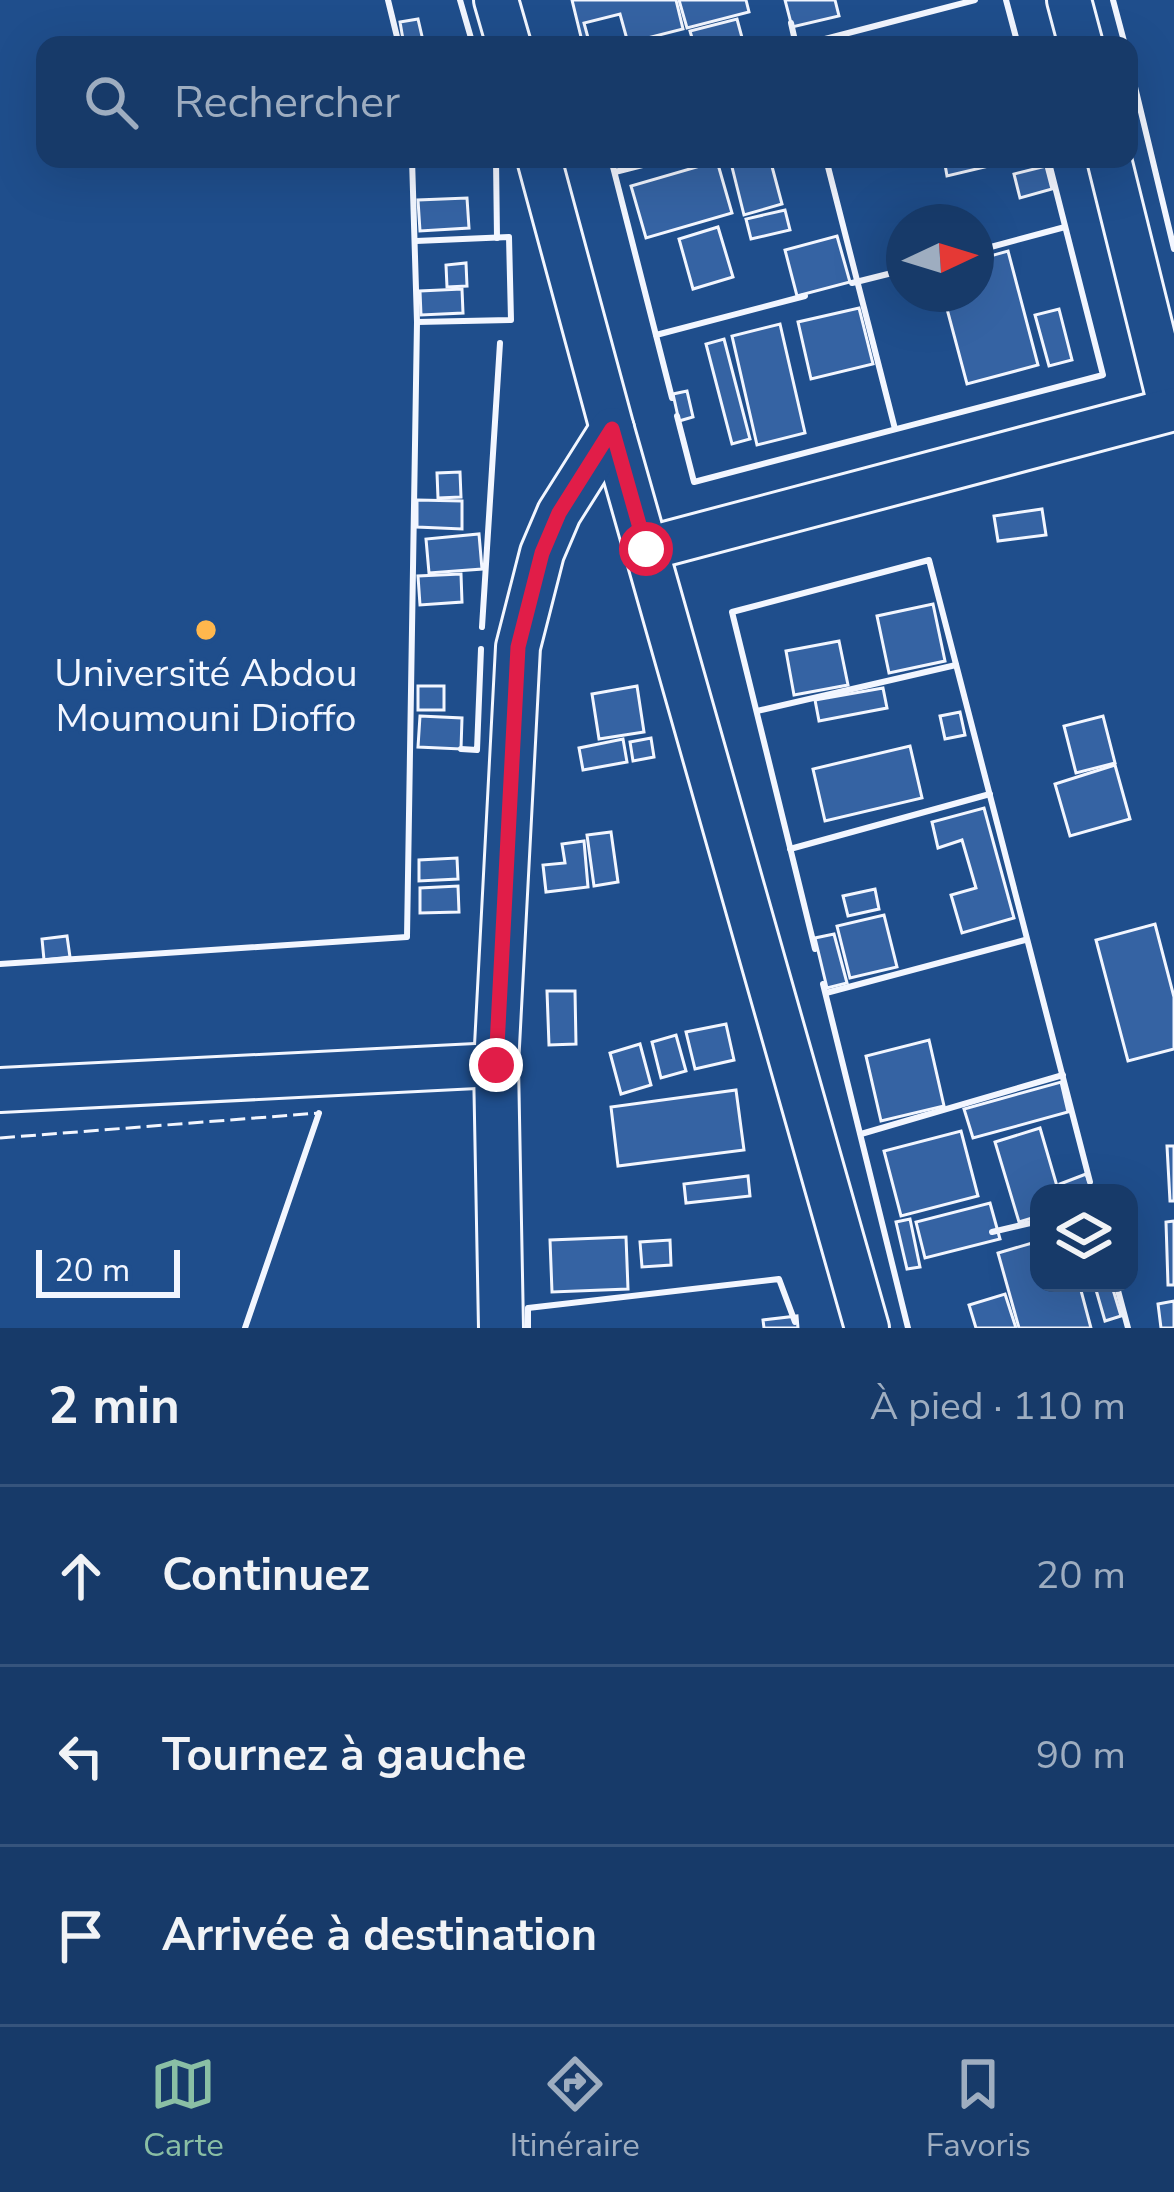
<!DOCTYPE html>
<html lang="fr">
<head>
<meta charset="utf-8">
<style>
	body { margin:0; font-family:"Nunito Sans",sans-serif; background:#20416f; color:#f1f3f6 }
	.controls { position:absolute; right:36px; bottom:36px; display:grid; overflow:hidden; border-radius:24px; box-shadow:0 12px 48px #0002 }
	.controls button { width:108px; height:108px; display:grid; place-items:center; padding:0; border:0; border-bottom:3px solid #36547d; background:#173a69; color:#f1f3f6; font:60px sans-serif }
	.compass { position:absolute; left:886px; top:204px; width:108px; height:108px; border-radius:50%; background:#173a69; box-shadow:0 12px 48px #0002; rotate:86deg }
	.scale { position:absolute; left:36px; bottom:30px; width:144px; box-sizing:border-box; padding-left:12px; border:6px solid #f2f6ff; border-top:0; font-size:33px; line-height:42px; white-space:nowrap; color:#f2f6ff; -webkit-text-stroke:9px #1f4e8c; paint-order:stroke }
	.stop { position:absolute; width:36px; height:36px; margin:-27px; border:9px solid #e11d48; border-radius:50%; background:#fff }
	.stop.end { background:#e11d48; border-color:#fff; box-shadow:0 3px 12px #0008 }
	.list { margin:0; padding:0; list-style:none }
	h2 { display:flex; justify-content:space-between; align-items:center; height:156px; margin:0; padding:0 48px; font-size:51px }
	h2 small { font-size:39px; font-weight:400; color:#9eadc0 }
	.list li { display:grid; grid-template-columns:78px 1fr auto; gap:36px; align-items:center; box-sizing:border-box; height:180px; padding:0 48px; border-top:3px solid #36547d }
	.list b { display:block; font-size:45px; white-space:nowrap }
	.list em { font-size:39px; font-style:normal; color:#9eadc0 }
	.icon { flex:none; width:66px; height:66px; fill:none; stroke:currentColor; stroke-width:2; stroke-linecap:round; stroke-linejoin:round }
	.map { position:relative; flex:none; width:1174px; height:1328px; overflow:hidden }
	.search { position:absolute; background:#173a69; box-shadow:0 12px 48px #0002; left:36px; right:36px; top:36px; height:132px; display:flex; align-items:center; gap:30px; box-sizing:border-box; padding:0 42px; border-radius:24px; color:#9eadc0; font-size:45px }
	.sheet { height:696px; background:#173a69 }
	nav { display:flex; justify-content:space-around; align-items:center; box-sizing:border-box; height:168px; border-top:3px solid #36547d; background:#173a69; font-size:33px; color:#9eadc0 }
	nav a { display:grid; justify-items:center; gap:6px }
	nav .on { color:#8abfa5 }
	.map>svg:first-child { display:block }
	.building { fill:#3563a3; stroke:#f2f6ff; stroke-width:3 }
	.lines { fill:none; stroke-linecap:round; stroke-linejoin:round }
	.street-casing { stroke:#f2f6ff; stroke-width:48 }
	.street { stroke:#1f4e8c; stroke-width:42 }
	.fence { stroke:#f2f6ff; stroke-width:3; stroke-dasharray:15 6; stroke-linecap:butt }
	.wall { stroke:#f2f6ff; stroke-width:6 }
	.route { stroke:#e11d48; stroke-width:15 }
	.poi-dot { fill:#ffb74d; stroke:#1f4e8c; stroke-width:4.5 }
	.labels { text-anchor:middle; stroke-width:9; stroke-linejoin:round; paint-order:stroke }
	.poi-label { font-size:39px; fill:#f2f6ff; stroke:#1f4e8c }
</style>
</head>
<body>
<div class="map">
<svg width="1174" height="1328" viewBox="0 0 1174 1328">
	<rect width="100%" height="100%" fill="#1f4e8c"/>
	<!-- building -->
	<g class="building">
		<path d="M572,0H676L683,29L628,43L620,14L584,23L590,45H583Z"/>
		<path d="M679,0H746L749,12L687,28Z"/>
		<path d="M785,0H835L839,16L792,27Z"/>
		<path d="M418,19L424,45H404L400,22Z"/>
		<path d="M737,19L744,45H694L690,31Z"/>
		<path d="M730,159H770L782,204L744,215Z"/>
		<path d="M944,159H983L985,167L947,176Z"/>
		<path d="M717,161L732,213L646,238L631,186Z"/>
		<path d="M1046,166L1052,189L1020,198L1014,174Z"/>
		<path d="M467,198L469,228L420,231L418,200Z"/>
		<path d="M785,210L790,230L751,239L746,219Z"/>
		<path d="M718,227L733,277L693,289L679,239Z"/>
		<path d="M837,236L850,282L797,296L785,250Z"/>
		<path d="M1008,251L1038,365L967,384L943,294H976V260Z"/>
		<path d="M466,263L467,286L447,287L446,265Z"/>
		<path d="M462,289L463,313L421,315L420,291Z"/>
		<path d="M859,308L873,364L811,379L798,322Z"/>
		<path d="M1059,309L1072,360L1049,366L1035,315Z"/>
		<path d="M780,324L805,433L757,445L732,336Z"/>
		<path d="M724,339L750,439L732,444L706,344Z"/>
		<path d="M687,391L693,417L679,421L673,394Z"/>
		<path d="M460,472L461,497L438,498L437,473Z"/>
		<path d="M417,500L462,501V529L417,527Z"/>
		<path d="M1042,509L1046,535L998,541L994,516Z"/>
		<path d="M479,534L482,569L429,573L426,539Z"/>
		<path d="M461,574L462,602L420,605L418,576Z"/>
		<path d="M933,604L945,661L889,673L877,616Z"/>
		<path d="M839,641L848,685L794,695L786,651Z"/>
		<rect x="418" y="686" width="26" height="24"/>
		<path d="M637,686L644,732L599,739L592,694Z"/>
		<path d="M883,688L887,708L819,721L815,700Z"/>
		<path d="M960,712L965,735L945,739L940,716Z"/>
		<path d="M420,716L462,718L461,749L418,747Z"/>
		<path d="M1103,716L1115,763L1076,773L1064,726Z"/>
		<path d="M651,738L654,757L633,761L630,742Z"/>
		<path d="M623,739L627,762L583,770L579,748Z"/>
		<path d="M910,746L922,798L825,821L813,769Z"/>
		<path d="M1115,765L1130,819L1070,836L1055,784Z"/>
		<path d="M984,808L1014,918L962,933L951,895L976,888L962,840L938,848L932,822Z"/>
		<path d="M611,832L618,882L594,886L587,835Z"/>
		<path d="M584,841L588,887L546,892L543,865L565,863L562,844Z"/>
		<path d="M457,858L458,879L419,881V860Z"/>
		<path d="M458,886L459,912L420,913V888Z"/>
		<path d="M875,889L879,909L848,916L843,896Z"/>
		<path d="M884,915L897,967L850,978L837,926Z"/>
		<path d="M1155,924L1174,997V1049L1128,1061L1096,940Z"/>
		<path d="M834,934L847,983L827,988L815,938Z"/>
		<path d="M67,936L70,957L44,960L42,939Z"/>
		<path d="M547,991H575L576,1044L549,1045Z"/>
		<path d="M726,1024L734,1060L695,1069L686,1032Z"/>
		<path d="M676,1035L686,1071L661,1078L652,1042Z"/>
		<path d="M929,1040L944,1106L881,1121L866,1056Z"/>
		<path d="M640,1044L651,1085L621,1094L610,1053Z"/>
		<path d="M1061,1082L1068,1112L973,1138L964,1109Z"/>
		<path d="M736,1090L744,1150L618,1166L611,1107Z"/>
		<path d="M1040,1128L1059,1193H1039V1216L1019,1222L995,1142Z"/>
		<path d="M961,1131L978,1196L901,1216L884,1151Z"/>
		<path d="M1167,1146H1174V1201H1170Z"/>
		<path d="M1086,1174L1093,1193H1063L1060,1184Z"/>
		<path d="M748,1176L750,1196L686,1203L684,1184Z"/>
		<path d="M990,1203L1000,1239L925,1258L916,1222Z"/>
		<path d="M910,1219L920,1267L907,1269L896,1222Z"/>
		<path d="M1174,1221V1285H1168L1166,1222Z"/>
		<path d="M626,1237L628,1289L552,1292L550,1240Z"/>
		<path d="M670,1240L671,1265L642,1267L640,1242Z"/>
		<path d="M1039,1241V1283H1079L1091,1328H1019L998,1253Z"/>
		<path d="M1094,1283H1111L1121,1316L1105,1321Z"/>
		<path d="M1005,1294L1016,1328H976L969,1305Z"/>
		<path d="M1174,1301V1328H1161L1158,1304Z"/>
		<path d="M797,1316L798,1328H764L763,1320Z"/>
	</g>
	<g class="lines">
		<!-- street casing -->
		<g class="street-casing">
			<g id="street">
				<path d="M496,0L509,45"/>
				<path d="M1069,0L1081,45"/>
				<path d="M539,159L612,429L867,1328"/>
				<path d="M1109,159L1171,409"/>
				<path d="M646,549L1174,409"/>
				<path d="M0,1090L496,1065"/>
				<path d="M501,1328L496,1065L518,647L542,553L559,513L612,429"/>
			</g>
		</g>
		<!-- street -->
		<use href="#street" class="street"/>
		<!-- fence -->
		<path class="fence" d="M0,1138L319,1113"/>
		<!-- wall -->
		<g class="wall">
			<path d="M388,0L399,45"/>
			<path d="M460,0L473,45"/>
			<path d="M1006,0L1018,45"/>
			<path d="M1113,0L1125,45"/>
			<path d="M791,23L796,45"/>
			<path d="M802,45L975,0"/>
			<path d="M1129,62L1174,249"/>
			<path d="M611,159L672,398"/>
			<path d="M826,159L895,429"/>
			<path d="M412,161L496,159L497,238"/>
			<path d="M615,172L666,159"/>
			<path d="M416,241L509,237L511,320L417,322"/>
			<path d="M976,251L1065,227"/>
			<path d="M852,283L904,270"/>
			<path d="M656,335L805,296"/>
			<path d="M677,416L694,482L1103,375L1048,159"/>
			<path d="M482,627L500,343"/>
			<path d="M757,711L956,665"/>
			<path d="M461,749L477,750L481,649"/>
			<path d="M790,849L990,794"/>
			<path d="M815,949L732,612L929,560L1090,1182"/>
			<path d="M0,964L407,937L417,322L412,159"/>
			<path d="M823,984L908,1328"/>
			<path d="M826,993L1025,940"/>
			<path d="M861,1134L1063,1075"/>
			<path d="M992,1232L1039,1221"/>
			<path d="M1116,1283L1128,1328"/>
			<path d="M245,1328L319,1113"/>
			<path d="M528,1328V1308L779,1279L795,1322"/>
		</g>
	</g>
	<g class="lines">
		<!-- route -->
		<path class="route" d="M496,1065L518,647L542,553L559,513L612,429L646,549"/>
	</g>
	<!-- markers -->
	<circle class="poi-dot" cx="206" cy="630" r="12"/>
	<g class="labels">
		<!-- poi labels -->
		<g class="poi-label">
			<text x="206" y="686">Université Abdou<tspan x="206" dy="45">Moumouni Dioffo</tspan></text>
		</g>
	</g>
</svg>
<div class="controls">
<button><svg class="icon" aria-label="layers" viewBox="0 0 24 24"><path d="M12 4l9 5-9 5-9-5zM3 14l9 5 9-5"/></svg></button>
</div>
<svg class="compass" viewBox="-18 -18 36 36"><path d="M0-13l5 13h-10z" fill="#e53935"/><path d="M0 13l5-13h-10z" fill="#9eadc0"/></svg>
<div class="scale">20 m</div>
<div class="stop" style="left:646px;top:549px"></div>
<div class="stop end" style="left:496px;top:1065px"></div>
<div class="search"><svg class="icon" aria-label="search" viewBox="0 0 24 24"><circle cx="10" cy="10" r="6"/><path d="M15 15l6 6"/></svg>Rechercher</div>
</div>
<section class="sheet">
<h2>2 min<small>À pied · 110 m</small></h2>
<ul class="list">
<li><svg class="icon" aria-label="ahead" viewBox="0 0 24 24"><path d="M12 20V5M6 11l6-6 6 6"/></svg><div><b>Continuez</b></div><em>20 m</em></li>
<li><svg class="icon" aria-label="left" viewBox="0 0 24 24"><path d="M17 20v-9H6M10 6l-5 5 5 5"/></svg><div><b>Tournez à gauche</b></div><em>90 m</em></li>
<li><svg class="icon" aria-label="arrive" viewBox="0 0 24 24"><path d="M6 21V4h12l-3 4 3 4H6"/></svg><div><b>Arrivée à destination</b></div></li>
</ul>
</section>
<nav>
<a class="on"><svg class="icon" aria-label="map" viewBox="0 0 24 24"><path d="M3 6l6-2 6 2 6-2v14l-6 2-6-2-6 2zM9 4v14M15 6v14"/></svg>Carte</a>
<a><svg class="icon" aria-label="directions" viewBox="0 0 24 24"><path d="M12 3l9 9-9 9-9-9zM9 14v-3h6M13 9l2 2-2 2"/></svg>Itinéraire</a>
<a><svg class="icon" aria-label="saved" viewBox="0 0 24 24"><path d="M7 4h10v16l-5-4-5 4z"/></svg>Favoris</a>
</nav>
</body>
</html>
